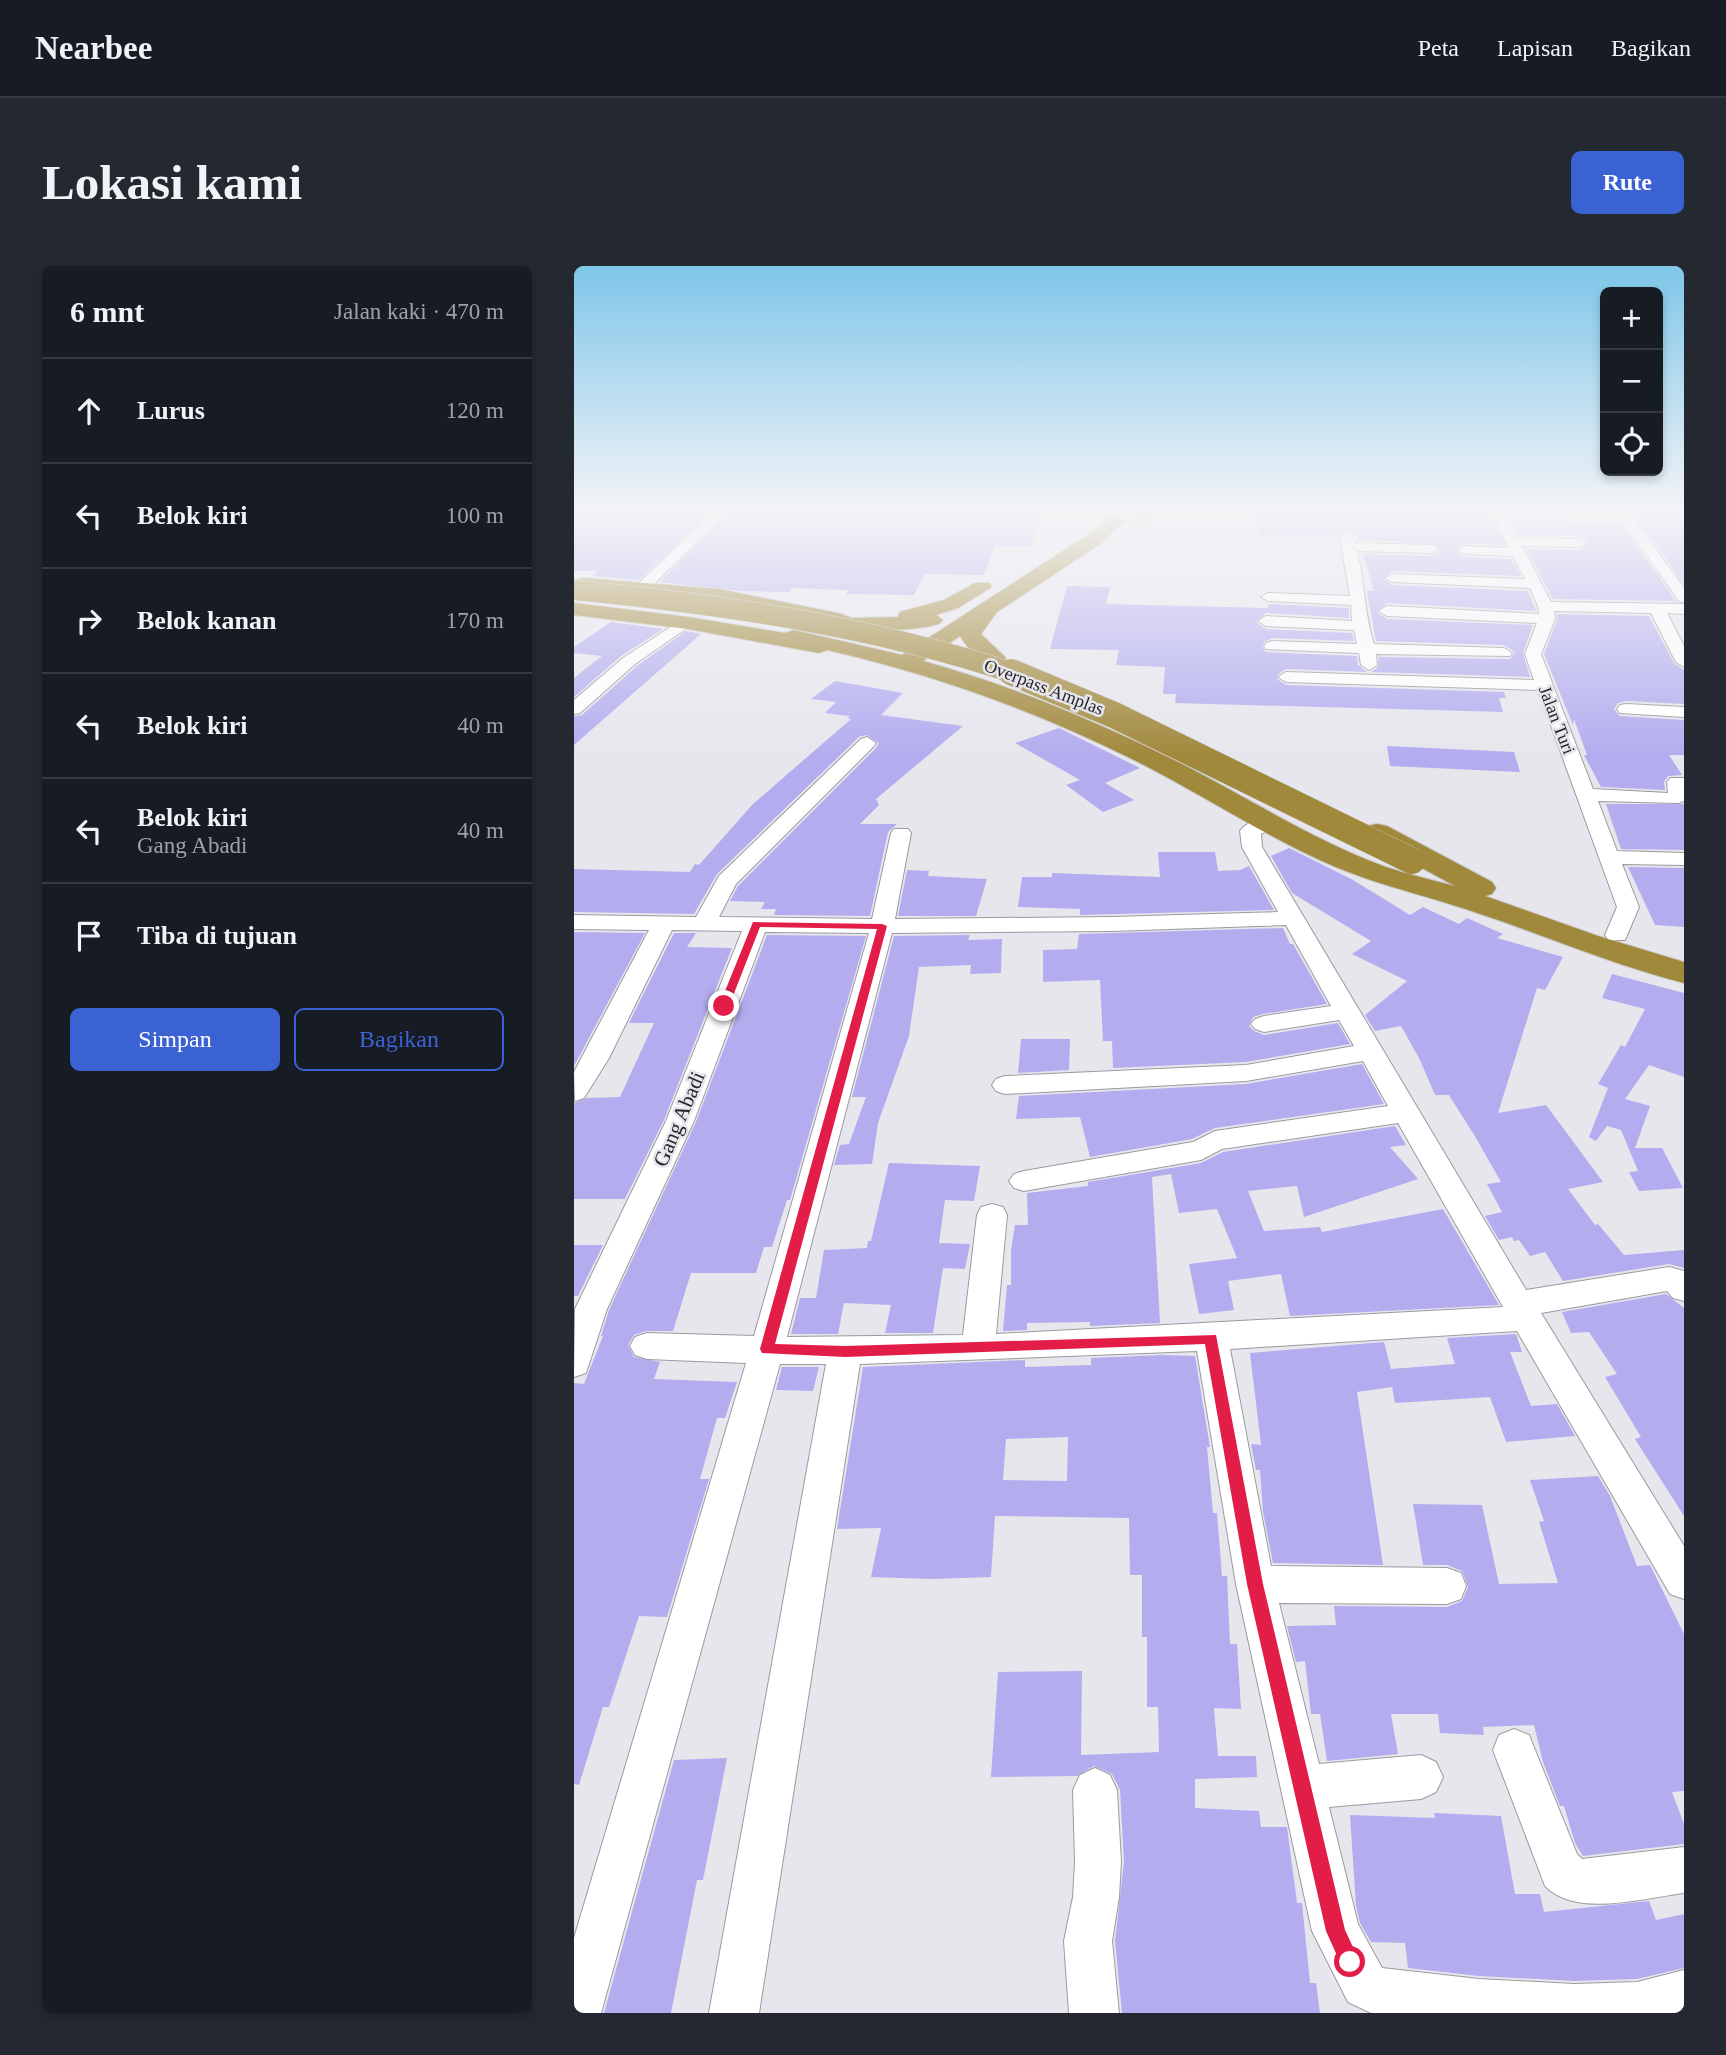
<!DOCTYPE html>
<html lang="id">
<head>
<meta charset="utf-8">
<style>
	body { margin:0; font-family:"Times New Roman",serif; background:#242831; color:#f1f3f6 }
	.controls { position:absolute; right:21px; top:21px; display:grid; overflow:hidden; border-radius:10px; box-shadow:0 4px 10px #0003 }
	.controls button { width:63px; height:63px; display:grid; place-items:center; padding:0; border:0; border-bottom:2px solid #363941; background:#171b24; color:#f1f3f6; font:35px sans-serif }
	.stop { position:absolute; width:21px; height:21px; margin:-16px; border:5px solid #e11d48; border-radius:50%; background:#fff }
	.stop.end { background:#e11d48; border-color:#fff; box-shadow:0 2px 7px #0008 }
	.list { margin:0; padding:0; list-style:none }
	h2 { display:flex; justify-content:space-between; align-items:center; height:91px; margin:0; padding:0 28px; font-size:30px }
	h2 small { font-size:23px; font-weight:400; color:#9ea1a6 }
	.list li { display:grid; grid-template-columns:46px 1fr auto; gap:21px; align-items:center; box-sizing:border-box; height:105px; padding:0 28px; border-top:2px solid #363941 }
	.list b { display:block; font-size:26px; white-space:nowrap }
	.list p { margin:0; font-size:23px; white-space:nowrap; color:#9ea1a6 }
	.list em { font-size:23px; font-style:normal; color:#9ea1a6 }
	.actions { display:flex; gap:14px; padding:21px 28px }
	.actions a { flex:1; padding:16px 0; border:2px solid #3b62d3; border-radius:10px; text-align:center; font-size:24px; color:#3b62d3 }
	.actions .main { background:#3b62d3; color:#fff }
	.icon { flex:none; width:38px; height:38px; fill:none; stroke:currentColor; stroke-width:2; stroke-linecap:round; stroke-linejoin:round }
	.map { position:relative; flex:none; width:1110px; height:1747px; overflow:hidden; border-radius:10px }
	header { display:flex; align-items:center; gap:42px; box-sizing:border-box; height:98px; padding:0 35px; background:#171b24; border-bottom:2px solid #363941 }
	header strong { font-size:33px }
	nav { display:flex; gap:38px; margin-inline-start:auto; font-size:24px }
	.intro { display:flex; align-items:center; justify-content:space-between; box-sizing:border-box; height:168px; padding:0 42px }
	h1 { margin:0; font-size:49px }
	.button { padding:18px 32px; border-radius:10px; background:#3b62d3; color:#fff; font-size:24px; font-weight:700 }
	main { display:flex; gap:42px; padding:0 42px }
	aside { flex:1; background:#171b24; border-radius:10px; box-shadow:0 4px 10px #0003 }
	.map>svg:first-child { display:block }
	.building { fill:#b3adef; fill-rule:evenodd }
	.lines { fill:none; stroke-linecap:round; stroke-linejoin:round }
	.highway-tunnel { stroke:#c0bfc5; stroke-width:20; stroke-dasharray:20 10; stroke-linecap:butt }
	.street-casing { stroke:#9b9aa0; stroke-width:2 }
	.highway-casing { stroke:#c6c6c7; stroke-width:2 }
	.street { fill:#fff; fill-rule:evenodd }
	.highway { fill:#a1893c; fill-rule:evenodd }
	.highway-bridge-far1-casing { stroke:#c6c6c7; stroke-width:21; stroke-linecap:butt }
	.highway-bridge-casing { stroke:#c6c6c7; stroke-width:27; stroke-linecap:butt }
	.highway-bridge-far1 { stroke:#a1893c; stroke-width:20 }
	.highway-bridge { stroke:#a1893c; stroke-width:26 }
	.route { fill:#e11d48 }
	.labels { text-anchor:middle; stroke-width:5; stroke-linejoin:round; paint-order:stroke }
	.far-street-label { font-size:18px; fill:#252527; stroke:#e7e6ed }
	.street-label { font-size:21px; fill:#252527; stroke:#e7e6ed }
</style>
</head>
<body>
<header>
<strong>Nearbee</strong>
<nav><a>Peta</a><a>Lapisan</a><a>Bagikan</a></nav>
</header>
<div class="intro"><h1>Lokasi kami</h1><a class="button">Rute</a></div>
<main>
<aside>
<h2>6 mnt<small>Jalan kaki · 470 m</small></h2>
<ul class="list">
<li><svg class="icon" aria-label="ahead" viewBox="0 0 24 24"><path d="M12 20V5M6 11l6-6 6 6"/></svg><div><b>Lurus</b></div><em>120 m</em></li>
<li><svg class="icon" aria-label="left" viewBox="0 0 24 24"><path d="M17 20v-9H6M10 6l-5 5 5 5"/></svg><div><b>Belok kiri</b></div><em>100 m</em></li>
<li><svg class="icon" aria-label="right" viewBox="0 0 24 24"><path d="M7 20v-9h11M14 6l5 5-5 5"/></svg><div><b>Belok kanan</b></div><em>170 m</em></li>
<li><svg class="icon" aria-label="left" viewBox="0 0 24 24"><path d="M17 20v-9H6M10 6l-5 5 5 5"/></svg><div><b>Belok kiri</b></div><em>40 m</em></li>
<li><svg class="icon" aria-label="left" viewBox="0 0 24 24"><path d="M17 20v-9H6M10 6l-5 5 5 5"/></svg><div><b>Belok kiri</b><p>Gang Abadi</p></div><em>40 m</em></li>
<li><svg class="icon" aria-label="arrive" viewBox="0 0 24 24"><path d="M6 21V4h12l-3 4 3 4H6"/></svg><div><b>Tiba di tujuan</b></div></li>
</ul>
<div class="actions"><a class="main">Simpan</a><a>Bagikan</a></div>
</aside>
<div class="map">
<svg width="1110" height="1747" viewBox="0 0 1110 1747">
	<rect width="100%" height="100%" fill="#e7e6ed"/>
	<!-- building -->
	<g class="building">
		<path d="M0,245H138L65,314L18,310L24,305H0Z"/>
		<path d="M156,245H469L457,280H421L410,309L351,308L340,329L272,328L274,324L218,322L215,326L166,325L86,316Z"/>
		<path d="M680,245H914L931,279L890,277L881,285L890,291L937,293L947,310L818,305L809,313L818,319L954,325L962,345L813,337L803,346L813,353L959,359L949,387L956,411L797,406L804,401L805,391L936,393L941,386L930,379L802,375L793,325H800L789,288L858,290L867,284L859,277L785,274L783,269L774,265L765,269H685Z"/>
		<path d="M1050,245L1110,246V318L1059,247Z"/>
		<path d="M934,249H990L995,255H1045L1102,335L979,333L952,283L1006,284L1015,276L1006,270L946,269Z"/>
		<path d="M493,320L536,321L532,338L694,342V338L775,342V352L692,347L682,356L692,363L778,367L780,375L698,372L690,376L688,381L692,386L783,390L784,399L793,406L712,403L703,409V413L712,419L930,426L932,432H925L929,446L601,437L602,428H589L591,401L542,399L545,384L476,383Z"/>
		<path d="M983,348L1075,350L1100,397L1110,404V438L1052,435L1044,437L1040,443L1046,450L1110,454V489H1095L1108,509L1094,510L1090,516L1091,524L1027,521L1010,489H1013L1000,453L999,459L970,388L983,354Z"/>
		<path d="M37,356L89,363L47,390L0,431V412L28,390L0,387V381Z"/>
		<path d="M112,365L127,368L0,479V450L8,449L63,400Z"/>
		<path d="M261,415L329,427L307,449L389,460L302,533L305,539L286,558H323L314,566L296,650L200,649L202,643H187L191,636L156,635L164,620L301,483L305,477L292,469L285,471L143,608L120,648L0,646V603L116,606L121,598L125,599L179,538L277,453L273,452L276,450L251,447L262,436L237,433Z"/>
		<path d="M485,462L566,502L531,517L560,534L529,546L492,519L506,514L441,477Z"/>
		<path d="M813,480L940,486L946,506L816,500Z"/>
		<path d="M1032,538H1110V584L1047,583Z"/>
		<path d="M715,582L779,614L836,649L849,641L885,658L893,652L929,668L923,672L989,691L971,724L963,722L924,847L972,839L1029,916L994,923L1021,959L1024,958L1050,989L1110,984V1002L1095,998L989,1015L971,986L956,990L945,974L940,975L938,971L925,974L911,950L928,946L913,918L927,916L902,872L875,829H861L845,792L827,760L801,765L791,749L833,715L778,688L797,675L718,627L697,590Z"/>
		<path d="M584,586H641L644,605L666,604L675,600L700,644L506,649V643L444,641L448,611H478V607L586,611Z"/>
		<path d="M1054,601L1110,602V661L1081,659Z"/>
		<path d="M333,604L355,605L354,610L413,613L402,650H324Z"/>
		<path d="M709,662L716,678H719L753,738L689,748L679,751L675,760L680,765L690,769L764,757L776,778L672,796L539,802L538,775H529L526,714L469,716V684L503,683L505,668Z"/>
		<path d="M0,666L71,667L0,800Z"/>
		<path d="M100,667H122L113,681L158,682L90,854L51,933H0V837L13,832L46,831L80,757H55Z"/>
		<path d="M193,669L292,670L216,934H213L198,981H190L182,1007H117L99,1065H72L60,1069L54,1079L60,1091L86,1096L80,1113L163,1116L151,1152H143L126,1213H135L93,1351L65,1350L35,1441H29L5,1519L0,1518V1117L10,1118L29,1070H27L35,1044L122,856Z"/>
		<path d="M396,669L394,674L428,673L427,707L396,708L397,699L345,701L335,770L304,857L298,898L260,899L266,879L275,878L292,831H278L320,670Z"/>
		<path d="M1038,708L1110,727V811L1075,799L1051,833L1076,840L1061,882H1088L1109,922L1065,925L1055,906L1064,905L1047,864L1033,860L1022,875L1015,871L1034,822L1024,818L1047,779L1051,781L1071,743L1028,732Z"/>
		<path d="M447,773H496L495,804L444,807Z"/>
		<path d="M788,798L810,838L641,862L618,873L516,891L506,851L442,853L445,830L672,818Z"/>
		<path d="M821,860L832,879L816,881L844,913L730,951L723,920L674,925L690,965L746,961L748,966L869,943L925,1039L716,1050L707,1008L654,1015L660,1044L625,1048L615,998L663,992L643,943L605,947L597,908L578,911L586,1057L516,1060V1056L453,1057V1064L429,1065L433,1019H437V984L441,959H454L453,927L514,920V916L627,897L649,886Z"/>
		<path d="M315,897L406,900L400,935L371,934L365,977L396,978L391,1003L369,1002L359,1067H311L317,1039L270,1037L264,1068H217L226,1032H242L250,984L293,982L294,975H297Z"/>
		<path d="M0,979H29L4,1030H0Z"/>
		<path d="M1092,1028L1110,1042V1250L1061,1173L1067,1171L1031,1111L1043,1108L1015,1066L997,1067L988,1046Z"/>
		<path d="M942,1068L948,1086H936L957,1140L983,1138L1001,1170L932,1176L916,1131L821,1137L818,1121L783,1126L809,1299L699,1297L689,1246L686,1204H682L677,1178L687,1179L676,1087L810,1076L817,1103L881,1098L873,1072Z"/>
		<path d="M588,1089L621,1090L636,1181H633L639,1247H643L648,1310H653L656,1378H663L667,1443L640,1442L644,1490H682L683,1511L621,1513V1542L685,1545L687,1561H713L723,1637H728L736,1717H742L746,1747H548L541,1675L550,1596L546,1524L538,1508L520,1500L503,1510L417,1511L424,1406L508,1405L507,1489L585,1486L584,1441H573V1371H568V1309H556L555,1252L421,1250L417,1311L358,1313L297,1311L307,1262L263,1263L289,1101L451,1094V1101L517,1099V1092ZM494,1171L493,1215L429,1214L432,1173Z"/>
		<path d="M208,1101H245L239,1125L202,1124Z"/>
		<path d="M1024,1210L1036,1230L1063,1300L1076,1299L1110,1368V1525L1098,1526L1110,1558V1578L1009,1590L1001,1577L990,1540H986L969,1496L960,1459L909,1461L910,1469L866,1467L864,1448H817L824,1488L753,1495L746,1448H737L731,1395L722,1396L713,1360L762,1359L760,1340L873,1341L888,1335L894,1321L888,1305L873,1299H849L839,1238L908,1239L925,1318L984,1317L965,1256L970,1255L956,1214Z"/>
		<path d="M153,1492L129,1614H123L97,1747H30L100,1494Z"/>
		<path d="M860,1547L927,1550L941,1628H966L970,1646L1075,1635L1082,1654L1110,1648V1702L1063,1713L1000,1715L905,1710L834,1702L831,1677L797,1676L786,1657L782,1640L776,1549L861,1552Z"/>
	</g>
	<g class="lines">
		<!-- highway-tunnel -->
		<path class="highway-tunnel" d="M559,256L572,249"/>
		<!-- street casing -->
		<g class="street-casing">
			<g id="street">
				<path d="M141,245H154L74,324H64L62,321L64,318Z"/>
				<path d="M917,245H929L944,272L1006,273L1013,277L1006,281L948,280L977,336L1110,338V348L1093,347L1110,380V401L1102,396L1077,347L980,345L981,353L967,388L1019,523L1094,527L1093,516L1096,512H1110V535L1104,537L1024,535L1043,585L1110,587V599L1048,598L1065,641L1051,674H1035L1031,669L1043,641L964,424L712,416L704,411L712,406L960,414L951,388L963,357L813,350L805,345L813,340L965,348L964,340L956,322L818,316L811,312L818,308L951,313L939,290L890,288L883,284L890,280L935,282Z"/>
				<path d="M1052,248L1057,249L1110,322V336L1105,335L1046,252Z"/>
				<path d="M773,268L778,269L781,277L858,279L865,283L858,287L783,285C791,317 790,348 800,378L930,382L938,387L936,390L802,388L803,399L795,404L787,399L785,387L692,383L690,380L692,377L698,375L783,378L780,364L692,360L684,355L692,350L778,355L777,339L694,335L687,331L694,327L776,330L766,272Z"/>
				<path d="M112,351L117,353L120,356L117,359L61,398L6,447L0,448V434L49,392Z"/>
				<path d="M1052,438L1110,441V451L1046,447L1043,443L1046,439Z"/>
				<path d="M293,471L302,477L299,481L162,618L145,651L298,653L317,567L320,563H334L337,567L321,653L538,651L704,646L668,581L666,565C673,555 691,549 703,552L706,556L703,560L687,568L688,581L952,1024L1095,1001L1110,1005V1035L1099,1032L1093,1025L967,1047L1110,1280V1333L1096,1328L943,1065L656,1083L697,1300L873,1302L887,1307L892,1320L887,1333L873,1338L705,1337L745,1498L847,1489L862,1496L869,1511L862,1526L847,1533L755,1541L784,1658L808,1702L905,1713L1000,1718L1063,1716L1110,1704V1747H797L774,1736L738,1665L662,1318L623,1085L286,1098L185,1747H135L252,1098H206L27,1747H0V1672L172,1097L73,1093L61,1089L56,1080L61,1071L73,1067L180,1070L295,667L191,666L120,855L33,1043L12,1107L0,1111L1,1043L92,855L168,665L98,664L35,792L10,832L1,835L0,806L75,664L0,663V649L122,651L145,610L287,473ZM712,659L757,740L690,750L681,753L677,758L681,763L690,766L765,754L780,780L672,799L431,810L422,813L418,819L422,825L431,828L672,815L789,795L814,840L641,865L619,876L450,905L440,908L435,915L440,922L450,925L627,894L648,883L824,857L929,1041L422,1068L433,949L429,941L418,938L407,941L403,949L389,1069L213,1071L318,667L538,665Z"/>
				<path d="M940,1463L955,1469L1003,1588L1008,1593L1110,1581V1627C1069,1632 1002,1652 971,1620L919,1484L925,1469Z"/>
				<path d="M521,1502L536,1509L543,1524L547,1596L545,1631L538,1675L545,1747H495L490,1675L499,1631L501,1596L499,1524L506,1509Z"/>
			</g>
		</g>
		<!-- highway casing -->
		<g class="highway-casing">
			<g id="highway">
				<path d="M567,245H589L572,254L563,249Z"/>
				<path d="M543,249L552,254L526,278L423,346L407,368L432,392L429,397C411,401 395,385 386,370L349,395C440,420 526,457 610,499C676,533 739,574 809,600C833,608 857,614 881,620L793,572L789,566L793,560L803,558L813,560L918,616L922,622L918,628L911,630L1024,670L1110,696V717C1027,696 950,660 869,636C826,623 790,614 748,595C682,565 621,524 556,492C459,444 358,408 253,384L245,387L114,363L0,349V337L114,351L211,367L220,364L328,389L512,270L537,250Z"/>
				<path d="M9,312L145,323L268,348L277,352L324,351L326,346L370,334L401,317H415L418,321L384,342L362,349L369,354L365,358C340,365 315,364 288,363C280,363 275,358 268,360L145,335L2,322V314Z"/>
			</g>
		</g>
		<!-- street -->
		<use href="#street" class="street"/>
		<!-- highway -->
		<use href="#highway" class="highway"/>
		<!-- highway-bridge-far1 casing -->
		<g class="highway-bridge-far1-casing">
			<path id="highway-bridge-far1" d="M0,324C151,339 298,360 442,408"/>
		</g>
		<!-- highway-bridge casing -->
		<g class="highway-bridge-casing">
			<path id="highway-bridge" d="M437,406L540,449L838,595"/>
		</g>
		<!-- highway-bridge-far1 -->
		<use href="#highway-bridge-far1" class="highway-bridge-far1"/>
		<!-- highway-bridge -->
		<use href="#highway-bridge" class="highway-bridge"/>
	</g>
	<!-- sky -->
	<linearGradient id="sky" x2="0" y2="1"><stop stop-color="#7ec6e9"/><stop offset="0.5" stop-color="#f4f4f7"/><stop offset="1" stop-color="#f4f4f7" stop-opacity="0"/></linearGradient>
	<rect width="1110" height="489" fill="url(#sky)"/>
	<!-- route -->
	<path class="route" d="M179,656L308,658L313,660L201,1078L271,1080L642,1069L689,1318L771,1664L786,1696L783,1703L776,1706L769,1703L752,1665L673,1318L631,1078L271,1091L188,1087L186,1083L303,663L186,661L155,740L146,743L145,740Z"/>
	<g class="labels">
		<!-- far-street labels -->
		<g class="far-street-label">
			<text transform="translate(470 421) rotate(21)" y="6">Overpass Amplas</text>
			<text transform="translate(983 454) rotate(69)" y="6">Jalan Turi</text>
		</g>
		<!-- street labels -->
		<g class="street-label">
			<text transform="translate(105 853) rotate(-67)" y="7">Gang Abadi</text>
		</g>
	</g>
</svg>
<div class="controls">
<button>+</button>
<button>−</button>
<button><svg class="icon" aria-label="locate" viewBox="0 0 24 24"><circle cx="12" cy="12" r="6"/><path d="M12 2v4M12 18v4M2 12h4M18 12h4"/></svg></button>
</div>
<div class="stop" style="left:776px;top:1696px"></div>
<div class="stop end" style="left:150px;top:740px"></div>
</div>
</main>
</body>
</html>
